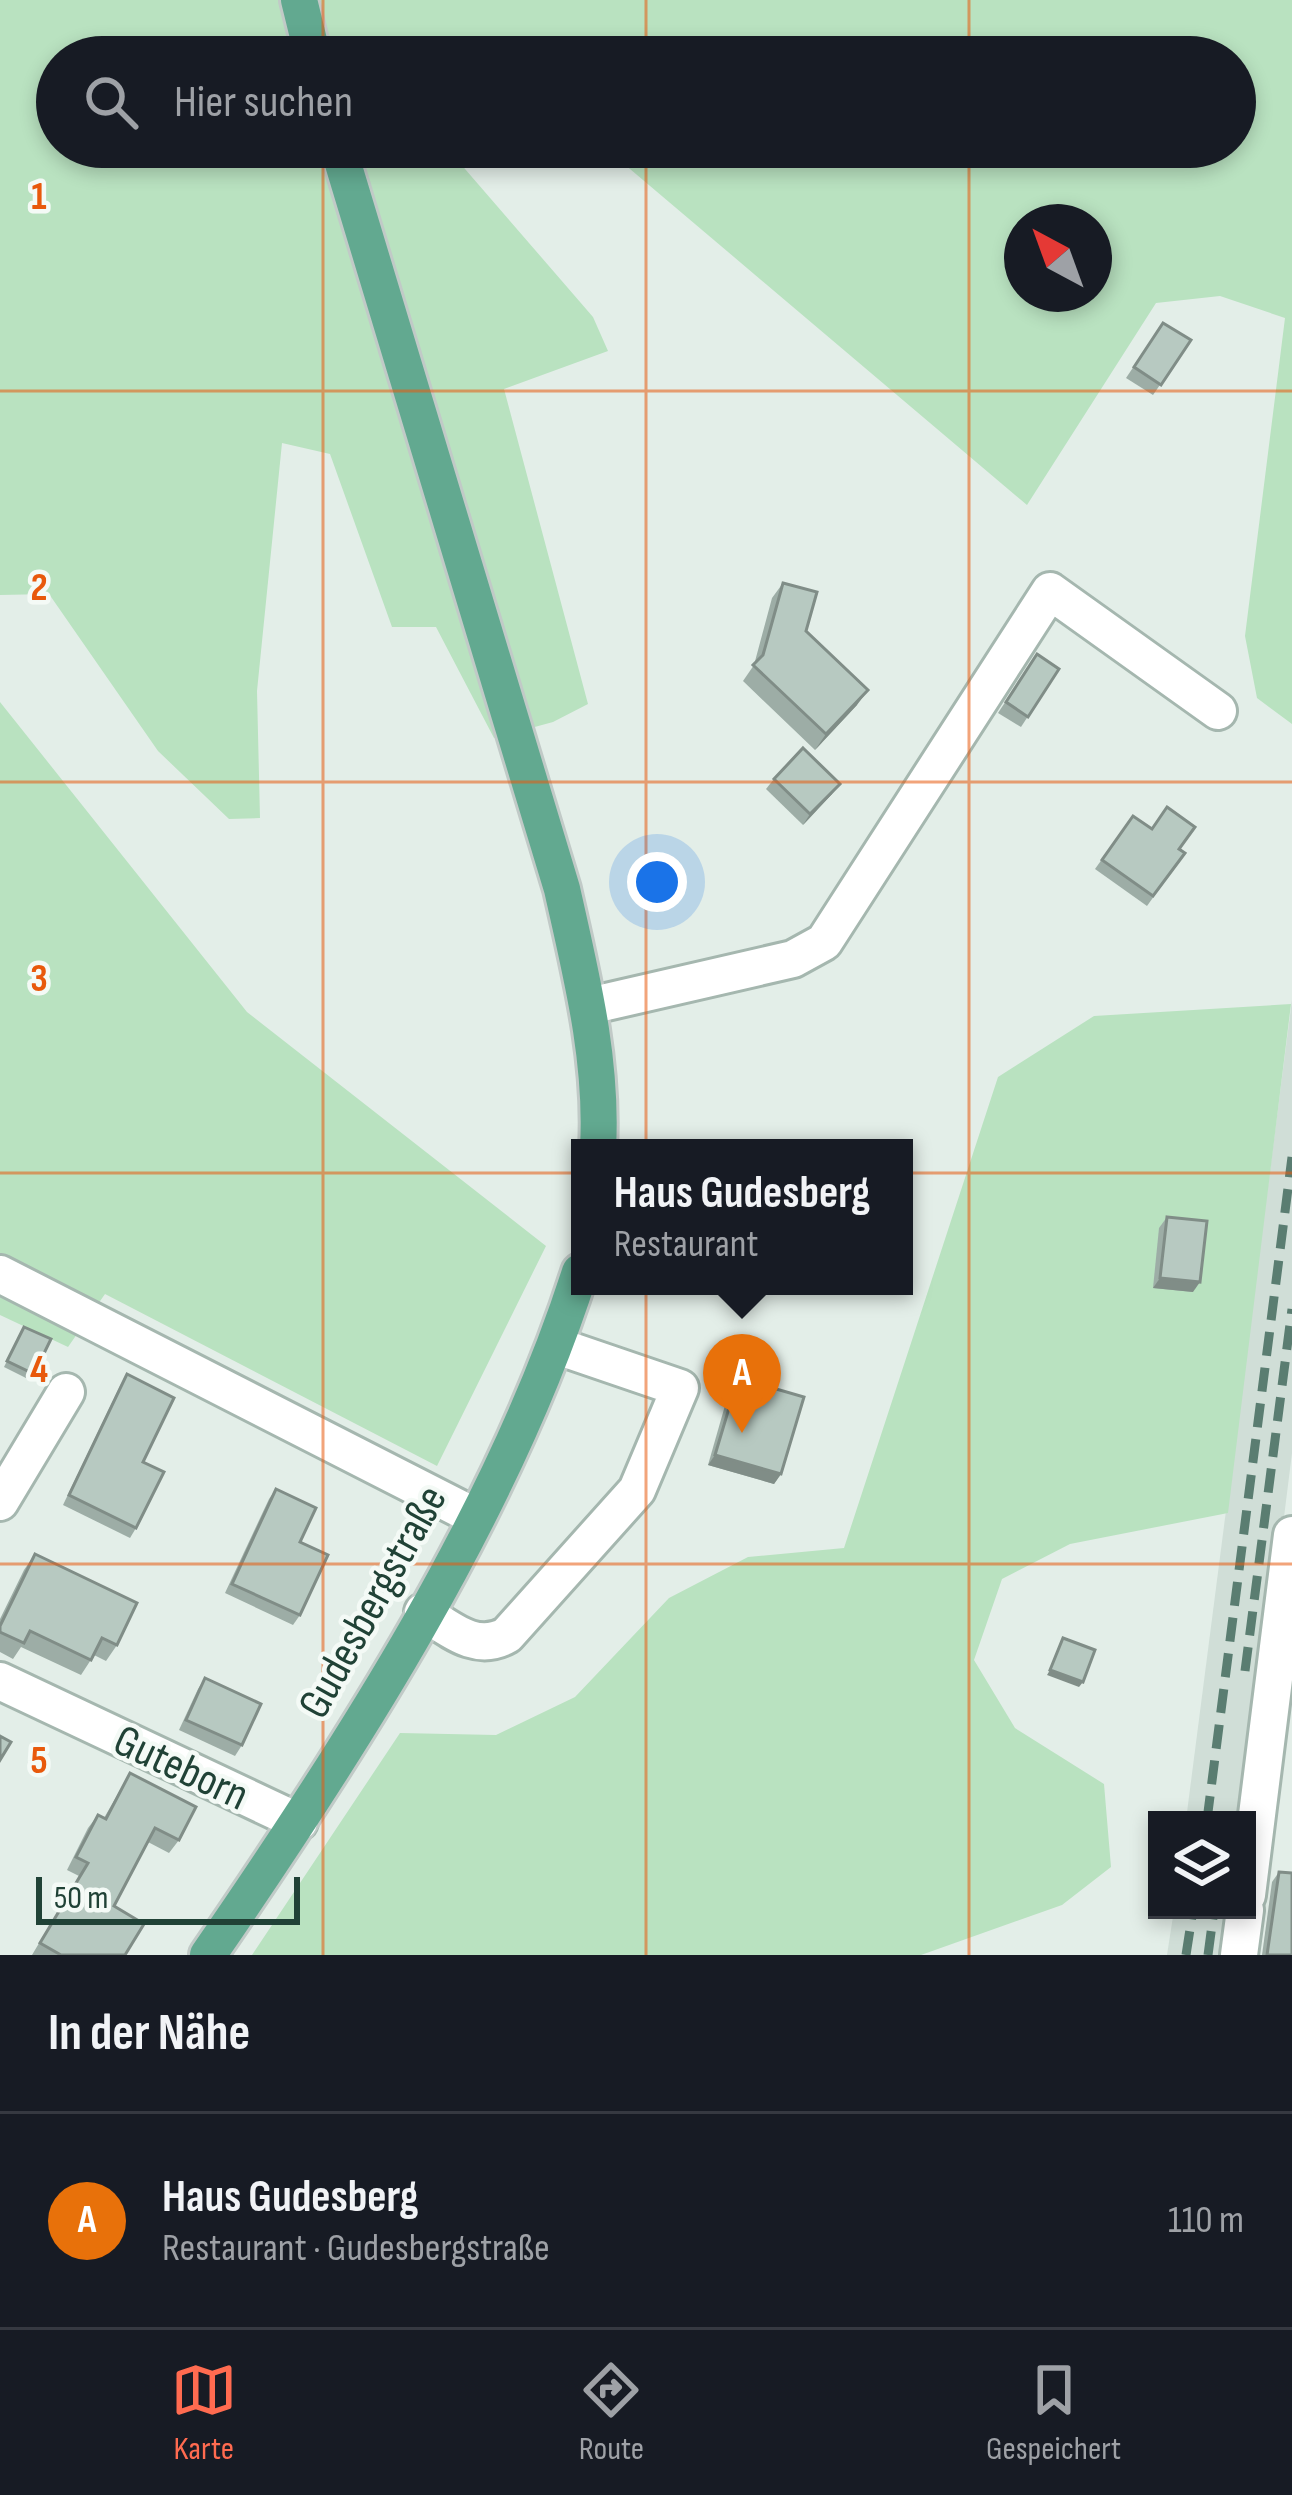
<!DOCTYPE html>
<html lang="de">
<head>
<meta charset="utf-8">
<style>
	body { margin:0; font-family:"Sofia Sans Condensed",sans-serif; background:#242831; color:#f1f3f6 }
	.controls { position:absolute; right:36px; bottom:36px; display:grid; overflow:hidden; border-radius:0px; box-shadow:0 6px 18px #0003 }
	.controls button { width:108px; height:108px; display:grid; place-items:center; padding:0; border:0; border-bottom:3px solid #363941; background:#171b24; color:#f1f3f6; font:60px sans-serif }
	.compass { position:absolute; left:1004px; top:204px; width:108px; height:108px; border-radius:50%; background:#171b24; box-shadow:0 6px 18px #0003; rotate:319deg }
	.scale { position:absolute; left:36px; bottom:30px; width:264px; box-sizing:border-box; padding-left:12px; border:6px solid #204236; border-top:0; font-size:33px; line-height:42px; white-space:nowrap; color:#204236; -webkit-text-stroke:9px #f4faf6; paint-order:stroke }
	.you { position:absolute; left:657px; top:882px; width:42px; height:42px; margin:-30px; border:9px solid #fff; border-radius:50%; background:#1a73e8; box-shadow:0 0 0 18px #1a73e833 }
	.badge { display:grid; place-items:center; width:78px; height:78px; border-radius:50%; background:#ff6b50; color:#fff; font-size:39px; font-weight:700 }
	.pin { position:absolute; translate:-50% -99px; filter:drop-shadow(0 3px 6px #0008) }
	.pin::after { content:''; position:absolute; top:63px; width:42px; height:36px; background:inherit; clip-path:polygon(0 0,100% 0,50% 100%) }
	.popup { position:absolute; left:571px; top:1139px; width:342px; height:156px; box-sizing:border-box; display:grid; place-content:center; border-radius:0px; background:#171b24; filter:drop-shadow(0 3px 9px #0005); font-size:39px; white-space:nowrap; color:#9ea1a6 }
	.popup b { font-size:45px; color:#f1f3f6 }
	.popup::after { content:''; position:absolute; left:50%; top:100%; margin-left:-24px; border:24px solid transparent; border-top-color:#171b24 }
	.list { margin:0; padding:0; list-style:none }
	h2 { display:flex; justify-content:space-between; align-items:center; height:156px; margin:0; padding:0 48px; font-size:51px }
	h2 small { font-size:39px; font-weight:400; color:#9ea1a6 }
	.list li { display:grid; grid-template-columns:78px 1fr auto; gap:36px; align-items:center; box-sizing:border-box; height:216px; padding:0 48px; border-top:3px solid #363941 }
	.list b { display:block; font-size:45px; white-space:nowrap }
	.list p { margin:0; font-size:39px; white-space:nowrap; color:#9ea1a6 }
	.list em { font-size:39px; font-style:normal; color:#9ea1a6 }
	.icon { flex:none; width:66px; height:66px; fill:none; stroke:currentColor; stroke-width:2; stroke-linecap:round; stroke-linejoin:round }
	.map { position:relative; flex:none; width:1292px; height:1955px; overflow:hidden }
	.search { position:absolute; background:#171b24; box-shadow:0 6px 18px #0003; left:36px; right:36px; top:36px; height:132px; display:flex; align-items:center; gap:30px; box-sizing:border-box; padding:0 42px; border-radius:66px; color:#9ea1a6; font-size:45px }
	.sheet { height:372px; background:#171b24 }
	nav { display:flex; justify-content:space-around; align-items:center; box-sizing:border-box; height:168px; border-top:3px solid #363941; background:#171b24; font-size:33px; color:#9ea1a6 }
	nav a { display:grid; justify-items:center; gap:6px }
	nav .on { color:#ff6b50 }
	.map>svg:first-child { display:block }
	.built { fill:#d0ded7 }
	.green { fill:#b9e2c0; fill-rule:evenodd }
	.lines { fill:none; stroke-linecap:round; stroke-linejoin:round }
	.minor-casing { stroke:#a5b7af; stroke-width:42 }
	.major-casing { stroke:#c1cac7; stroke-width:42 }
	.minor { stroke:#fff; stroke-width:36 }
	.major { stroke:#62a990; stroke-width:36 }
	.rail { stroke:#5a7d71; stroke-width:9; stroke-dasharray:24 12; stroke-linecap:butt }
	.wall { fill:#9dada6 }
	.shaded-wall { fill:#808d87 }
	.building { fill:#b7c9c1; stroke:#808d87; stroke-width:3 }
	.grid { fill:none; stroke:#e8590c; stroke-width:3; stroke-opacity:0.55 }
	.labels { text-anchor:middle; stroke-width:9; stroke-linejoin:round; paint-order:stroke }
	.street-label { font-size:45px; fill:#204236; stroke:#f4faf6 }
	.grid-label { font-size:39px; text-anchor:middle; font-weight:bold; fill:#e8590c; stroke:#f4faf6; stroke-width:9; stroke-linejoin:round; paint-order:stroke }
</style>
</head>
<body>
<div class="map">
<svg width="1292" height="1955" viewBox="0 0 1292 1955">
	<rect width="100%" height="100%" fill="#e3eee8"/>
	<!-- built -->
	<g class="built">
		<path d="M1292,1000V1453L1246,1820H1186Z"/>
		<path d="M1174,1910H1234L1229,1955H1167Z"/>
	</g>
	<!-- green -->
	<g class="green">
		<path d="M0,0H1292V724L1257,698L1245,636L1285,318L1220,296L1156,303L1027,505L604,147H1235V57H500L493,51L485,57H57V147H446L593,317L608,351L504,389L588,704L553,722L494,738L436,627H392L330,454L282,443L257,691L260,818L229,819L158,751L49,594L0,595ZM1022,222H1094V294H1022Z"/>
		<path d="M0,702L247,1012L546,1246L437,1466L105,1294L68,1347L0,1315Z"/>
		<path d="M1291,1004L1228,1513L1070,1544L1002,1579L974,1660L1015,1728L1104,1784L1111,1867L1062,1905L921,1955H252L400,1733L496,1735L575,1697L669,1598L748,1557L844,1548L998,1077L1094,1016Z"/>
	</g>
	<g class="lines">
		<!-- minor casing -->
		<g class="minor-casing">
			<g id="minor">
				<path d="M589,1006L793,959L824,942L1050,591L1218,711"/>
				<path d="M0,1274L474,1516"/>
				<path d="M0,1502L66,1392"/>
				<path d="M423,1612C450,1629 476,1653 507,1635L637,1490L680,1388L557,1346"/>
				<path d="M0,1681L299,1822"/>
				<path d="M1247,1895L1292,1535"/>
				<path d="M1239,1955L1245,1910"/>
			</g>
		</g>
		<!-- major casing -->
		<g class="major-casing">
			<g id="major">
				<path d="M299,0L313,57"/>
				<path d="M338,147L562,889C581,974 603,1060 598,1148"/>
				<path d="M208,1955C350,1749 504,1511 580,1272"/>
			</g>
		</g>
		<!-- minor -->
		<use href="#minor" class="minor"/>
		<!-- major -->
		<use href="#major" class="major"/>
		<!-- rail -->
		<g class="rail">
			<path d="M1245,1671L1292,1309"/>
			<path d="M1207,1820L1292,1157"/>
			<path d="M1186,1955L1193,1910"/>
			<path d="M1208,1955L1214,1910"/>
		</g>
	</g>
	<!-- wall -->
	<g class="wall">
		<path d="M1163,323L1191,340L1153,395L1126,378Z"/>
		<path d="M783,583L806,631L857,705L815,750L743,681L754,665L772,598Z"/>
		<path d="M1037,654L1059,669L1021,727L998,713Z"/>
		<path d="M774,779L832,794L803,825L766,789Z"/>
		<path d="M1133,816L1185,853L1147,906L1095,869Z"/>
		<path d="M1167,1217L1193,1292L1153,1288L1159,1228Z"/>
		<path d="M24,1327L34,1374L30,1380L4,1367Z"/>
		<path d="M127,1374L143,1462L136,1528L130,1538L63,1505L121,1384Z"/>
		<path d="M738,1378L781,1474L774,1484L708,1465L730,1388Z"/>
		<path d="M276,1489L300,1542V1615L293,1625L225,1593L269,1499Z"/>
		<path d="M35,1554L117,1645L106,1661L94,1655L81,1675L21,1647L13,1659L0,1652V1619L24,1570Z"/>
		<path d="M205,1678L242,1745L235,1756L179,1730L198,1689Z"/>
		<path d="M130,1773L179,1840L169,1853L148,1842L114,1906L125,1955H32L79,1876L67,1870L88,1828L98,1815L104,1818Z"/>
		<path d="M1279,1872L1292,1955H1262L1272,1882Z"/>
	</g>
	<!-- shaded-wall -->
	<g class="shaded-wall">
		<path d="M868,690L857,705L815,750L826,734Z"/>
		<path d="M840,784L832,794L803,825L810,814Z"/>
		<path d="M1160,1278L1200,1282L1193,1292L1153,1288Z"/>
		<path d="M715,1455L781,1474L774,1484L708,1465Z"/>
		<path d="M1050,1670L1083,1682L1079,1687L1047,1675Z"/>
	</g>
	<!-- building -->
	<g class="building">
		<path d="M1163,323L1191,340L1161,385L1134,367Z"/>
		<path d="M783,583L817,592L806,631L868,690L826,734L753,665L763,655Z"/>
		<path d="M1037,654L1059,669L1028,717L1006,702Z"/>
		<path d="M803,748L840,784L810,814L774,779Z"/>
		<path d="M1167,807L1195,827L1179,849L1185,853L1153,896L1102,860L1133,816L1152,829Z"/>
		<path d="M1167,1217L1207,1221L1200,1282L1160,1278Z"/>
		<path d="M24,1327L51,1339L34,1374L7,1361Z"/>
		<path d="M127,1374L174,1398L143,1462L164,1472L136,1528L69,1495Z"/>
		<path d="M738,1378L804,1397L781,1474L715,1455Z"/>
		<path d="M276,1489L316,1508L300,1542L328,1555L300,1615L232,1584Z"/>
		<path d="M35,1554L137,1603L117,1645L102,1638L91,1660L30,1631L24,1643L0,1632V1626Z"/>
		<path d="M1063,1638L1095,1650L1083,1682L1050,1670Z"/>
		<path d="M205,1678L261,1704L242,1745L186,1720Z"/>
		<path d="M0,1736L11,1742L0,1760Z"/>
		<path d="M130,1773L196,1807L179,1840L155,1828L114,1906L144,1924L125,1955H61L40,1943L88,1863L76,1857L98,1815L106,1819Z"/>
		<path d="M1279,1872L1292,1873V1955H1267Z"/>
	</g>
	<!-- grid -->
	<path class="grid" d="M323,0V57M646,0V57M969,0V57M323,147V1955M646,147V1955M969,147V1955M0,391H1292M0,782H1292M0,1173H1292M0,1564H1292"/>
	<g class="labels">
		<!-- street labels -->
		<g class="street-label">
			<text transform="translate(371 1601) rotate(-61)" y="16">Gudesbergstraße</text>
			<text transform="translate(182 1766) rotate(25)" y="16">Guteborn</text>
		</g>
	</g>
	<g class="grid-label">
		<text x="39" y="209">1</text>
		<text x="39" y="600">2</text>
		<text x="39" y="991">3</text>
		<text x="39" y="1382">4</text>
		<text x="39" y="1773">5</text>
	</g>
</svg>
<div class="controls">
<button><svg class="icon" aria-label="layers" viewBox="0 0 24 24"><path d="M12 4l9 5-9 5-9-5zM3 14l9 5 9-5"/></svg></button>
</div>
<svg class="compass" viewBox="-18 -18 36 36"><path d="M0-13l5 13h-10z" fill="#e53935"/><path d="M0 13l5-13h-10z" fill="#9ea1a6"/></svg>
<div class="scale">50 m</div>
<div class="you"></div>
<div class="pin badge" style="left:742px;top:1433px;background:#e8710a">A</div>
<div class="popup"><b>Haus Gudesberg</b>Restaurant</div>
<div class="search"><svg class="icon" aria-label="search" viewBox="0 0 24 24"><circle cx="10" cy="10" r="6"/><path d="M15 15l6 6"/></svg>Hier suchen</div>
</div>
<section class="sheet">
<h2>In der Nähe<small></small></h2>
<ul class="list">
<li><span class="badge" style="background:#e8710a">A</span><div><b>Haus Gudesberg</b><p>Restaurant · Gudesbergstraße</p></div><em>110 m</em></li>
</ul>
</section>
<nav>
<a class="on"><svg class="icon" aria-label="map" viewBox="0 0 24 24"><path d="M3 6l6-2 6 2 6-2v14l-6 2-6-2-6 2zM9 4v14M15 6v14"/></svg>Karte</a>
<a><svg class="icon" aria-label="directions" viewBox="0 0 24 24"><path d="M12 3l9 9-9 9-9-9zM9 14v-3h6M13 9l2 2-2 2"/></svg>Route</a>
<a><svg class="icon" aria-label="saved" viewBox="0 0 24 24"><path d="M7 4h10v16l-5-4-5 4z"/></svg>Gespeichert</a>
</nav>
</body>
</html>
